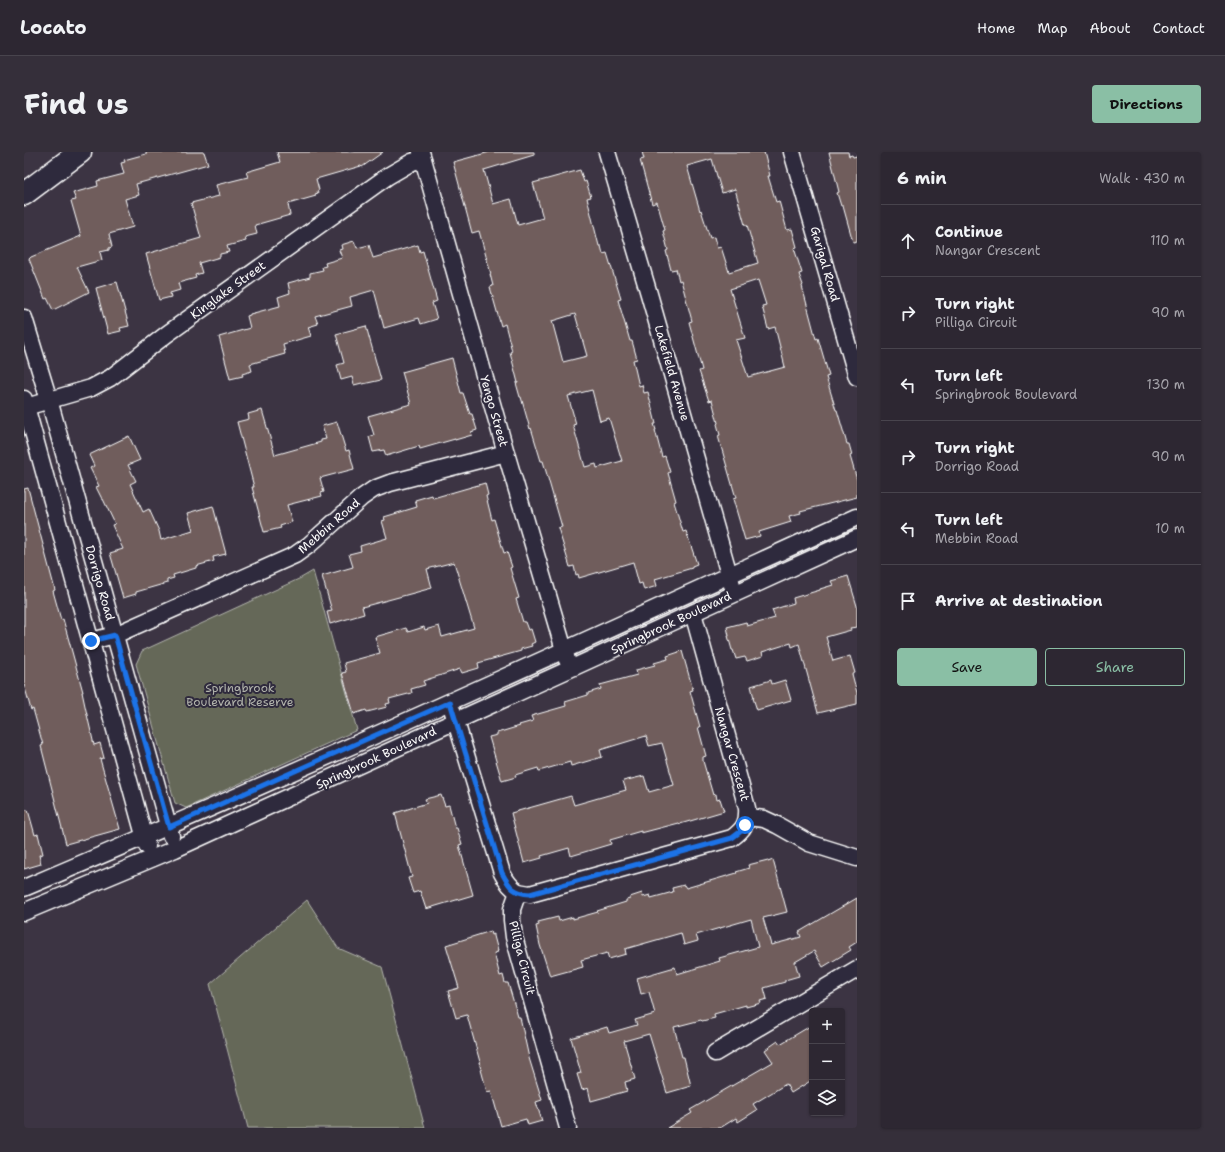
<!DOCTYPE html>
<html lang="en">
<head>
<meta charset="utf-8">
<style>
	body { margin:0; font-family:"Shantell Sans",sans-serif; background:#352f3a; color:#f1f3f6 }
	.controls { position:absolute; right:12px; bottom:12px; display:grid; overflow:hidden; border-radius:4px; box-shadow:0 1px 3px #0004 }
	.controls button { width:36px; height:36px; display:grid; place-items:center; padding:0; border:0; border-bottom:1px solid #48444d; background:#2d2732; color:#f1f3f6; font:20px sans-serif }
	.stop { position:absolute; width:12px; height:12px; margin:-9px; border:3px solid #1a73e8; border-radius:50%; background:#fff }
	.stop.end { background:#1a73e8; border-color:#fff; box-shadow:0 1px 4px #0008 }
	.list { margin:0; padding:0; list-style:none }
	h2 { display:flex; justify-content:space-between; align-items:center; height:52px; margin:0; padding:0 16px; font-size:17px }
	h2 small { font-size:13px; font-weight:400; color:#a7a5ac }
	.list li { display:grid; grid-template-columns:26px 1fr auto; gap:12px; align-items:center; box-sizing:border-box; height:72px; padding:0 16px; border-top:1px solid #48444d }
	.list b { display:block; font-size:15px; white-space:nowrap }
	.list p { margin:0; font-size:13px; white-space:nowrap; color:#a7a5ac }
	.list em { font-size:13px; font-style:normal; color:#a7a5ac }
	.actions { display:flex; gap:8px; padding:12px 16px }
	.actions a { flex:1; padding:9px 0; border:1px solid #8abfa5; border-radius:4px; text-align:center; font-size:14px; color:#8abfa5 }
	.actions .main { background:#8abfa5; color:#111 }
	.icon { flex:none; width:22px; height:22px; fill:none; stroke:currentColor; stroke-width:2; stroke-linecap:round; stroke-linejoin:round }
	.map { position:relative; flex:none; width:833px; height:976px; overflow:hidden; border-radius:4px }
	header { display:flex; align-items:center; gap:24px; box-sizing:border-box; height:56px; padding:0 20px; background:#2d2732; border-bottom:1px solid #48444d }
	header strong { font-size:19px }
	nav { display:flex; gap:22px; margin-inline-start:auto; font-size:14px }
	.intro { display:flex; align-items:center; justify-content:space-between; box-sizing:border-box; height:96px; padding:0 24px }
	h1 { margin:0; font-size:28px }
	.button { padding:10px 18px; border-radius:4px; background:#8abfa5; color:#111; font-size:14px; font-weight:700 }
	main { display:flex; gap:24px; padding:0 24px }
	aside { flex:1; background:#2d2732; border-radius:4px; box-shadow:0 1px 3px #0004 }
	.map>svg:first-child { display:block }
	.green { fill:#656859; stroke:#b2b4ac }
	.building { fill:#6f5d5c; stroke:#fff; fill-rule:evenodd }
	.lines { fill:none; stroke-linecap:round; stroke-linejoin:round }
	.street-casing { stroke:#fff; stroke-width:19 }
	.secondary-casing { stroke:#fff; stroke-width:25 }
	.street { stroke:#2f2a3d; stroke-width:16 }
	.secondary { stroke:#2f2a3d; stroke-width:22 }
	.route { stroke:#1a73e8; stroke-width:5 }
	.labels { text-anchor:middle; stroke-width:4; stroke-linejoin:round; paint-order:stroke }
	.street-label { font-size:12px; fill:#fff; stroke:#2f2a3d }
	.park-label { font-size:12px; fill:#b2b4ac; stroke:#2f2a3d }
</style>
</head>
<body>
<header>
<strong>Locato</strong>
<nav><a>Home</a><a>Map</a><a>About</a><a>Contact</a></nav>
</header>
<div class="intro"><h1>Find us</h1><a class="button">Directions</a></div>
<main>
<div class="map">
<svg width="833" height="976" viewBox="0 0 833 976">
	<rect width="100%" height="100%" fill="#3c3443"/>
	<filter id="ink" filterUnits="userSpaceOnUse"><feTurbulence type="fractalNoise" baseFrequency=".025" numOctaves="2"/><feDisplacementMap in="SourceGraphic" scale="8" xChannelSelector="R" yChannelSelector="G"/><feConvolveMatrix kernelMatrix="1 2 1 2 8 2 1 2 1" color-interpolation-filters="sRGB"/></filter>
	<g filter="url(#ink)">
		<!-- green -->
		<g class="green">
			<path d="M289,419L333,578L162,656L151,651L112,512L118,499L277,426Z"/>
			<path d="M283,748L314,796L358,815L401,976H224L186,832Z"/>
		</g>
		<!-- building -->
		<g class="building">
			<path d="M122,0H180L184,12L112,32L115,43L101,47L109,75L85,82L88,95L85,96V98L76,100L78,108L53,115L65,140L29,158L23,146L21,147L5,107L7,105L57,84L47,49L52,48L49,41L74,34L73,29L100,22L97,11L101,10L100,8L122,2Z"/>
			<path d="M253,0H359L338,15L337,14L292,27L295,38L293,39L294,41L291,42L292,44L264,52L266,63L231,73L233,82L221,85L222,89L203,94L205,100L196,102V105L175,111L178,121L171,123L172,126L154,131L156,138L146,141L147,145L135,148L122,102L177,86L167,51L195,44L192,33L224,25L222,20L256,10Z"/>
			<path d="M466,0H510V3L460,18L469,52L487,47L494,73L519,66L509,31L556,18L560,30L562,29L567,45L563,46L575,94H577L579,102L583,101L597,147L594,148L606,189H608L613,207L609,208L615,234L618,233L620,241L624,240L632,272H630L632,278H631L638,305L641,304L646,320L644,321L652,349L650,350L659,380L662,379L673,412L668,414V416L631,427L633,434L620,438L618,431L615,432L609,410L555,426L554,422L552,423L550,414L546,415L534,376L538,375L519,309H517L507,276L506,277L497,245H496L492,231H494L486,200L488,199L481,172L477,174L466,135L469,134L466,122H467L455,79L448,81L429,10ZM551,162L563,204L539,210L528,169ZM568,238L576,269L585,266L598,309L573,316L572,312L561,315L549,273L552,272L544,244Z"/>
			<path d="M618,0H740L746,24H744L752,50L755,49L763,78L768,77L773,95L770,96L778,121L775,122L779,133L778,134L792,187L794,186L805,224L802,225L812,258H813L823,292H825L828,303L826,304L833,328V345L776,359L777,361L765,364L767,370L735,380L736,384L721,388L709,347L712,346L694,284L696,283L693,272L694,271L688,248L685,249L675,219L678,218L665,170L668,169L657,128L655,129L652,117L647,118L642,99L644,98L639,79L641,78L633,50L628,52L616,8L620,7ZM688,7L698,41L711,37L721,73H723L734,111L705,120L697,95L693,96L690,85L686,86L677,58L676,59L663,14ZM734,128L742,153L738,154L744,177L751,175L761,215L724,225L712,188L721,186L706,137Z"/>
			<path d="M805,0H824L825,4L828,3L829,5L833,4V89L829,90L819,54H817L813,41L815,40Z"/>
			<path d="M330,89L333,96L345,93L349,106L394,93L396,100L399,99L413,149L408,151L413,167L397,172L395,166L360,176L350,138L326,145L328,154L291,164L294,172L284,175L287,184L259,192L261,202L226,212L228,219L218,222L219,224L206,227L195,185L226,176L223,164L226,163V162L256,154L254,145L266,141L264,131L286,125V121L299,118L298,115L302,114L301,111L318,106L315,98L318,97L317,93Z"/>
			<path d="M93,130L105,174L96,176L97,179L84,182L72,136Z"/>
			<path d="M342,174L357,228L339,232L338,231L330,233L328,225L317,228L313,213L320,211L312,182Z"/>
			<path d="M428,206L437,241H439L446,262H448L453,278L447,280L448,283L431,288V287L396,297L395,294L362,304L360,298L349,300L345,285L350,283L344,264L387,252L378,220Z"/>
			<path d="M238,258L251,303L297,290V288L302,287L298,274L313,270L322,299L325,298L330,317L296,326L300,340L297,341L298,344L263,353L268,370L256,374L257,376L240,380L228,335H230L213,270L225,267L224,262Z"/>
			<path d="M105,284L116,308L104,313L112,329L106,332L119,360L125,357L135,379L137,388L169,378L164,361L189,354L202,402L189,405L190,409L172,414V416L149,423L150,426L143,428V431L112,440V442L99,446L86,401L99,397L88,373L91,372L79,347H78L72,335L75,334L66,316L70,314L65,303Z"/>
			<path d="M461,331L464,343L462,344L468,368L470,367L480,401L483,400L488,415L486,416L495,446L492,447L499,470H501L504,478L507,477L511,490L507,492L508,494L497,497V499L454,511L455,516L438,521L436,517L399,529L401,533L387,537L388,541L365,547L366,551L362,552L363,555L343,560L342,558L330,562L318,521L322,520L320,511L356,501L351,485L382,476L384,480L400,475L401,478L415,474L418,485L450,476L430,410L403,417L408,436L338,455L340,462L306,472L303,460L308,459L298,424L329,415L325,402L337,399L336,394L363,386L358,369L361,368L360,365L393,355L391,348L408,343L409,346Z"/>
			<path d="M4,336L31,438L29,439L37,468L39,467L59,540H58L61,554L70,593L76,591L80,606L76,607L96,677L42,692L17,594L19,593L9,557L7,558L0,532V337Z"/>
			<path d="M824,424L833,454V475L826,476L827,478L802,485L809,509L826,504L831,521L828,522L833,541V552L794,561L775,492L768,495L767,491L738,500L739,504L723,509L721,505L712,507L709,498H708L704,484H705L703,475L722,470L723,474L751,466L748,458L770,451L769,446L796,438V437L809,433L807,429Z"/>
			<path d="M658,499L669,538L666,539L676,575H674L682,604L679,605V609L689,643L692,642L693,648L696,647L700,659L656,672L655,671L617,681V679L586,688L587,692L547,704L545,696L517,704L518,706L500,711L487,661L547,644L550,653L602,638L599,629L620,624L625,640L650,633L638,591L625,594L622,584L576,598L578,605L547,614L546,610L515,619L514,616L491,623L492,625L478,629L465,585L473,583V581L496,574L495,573L509,569L507,564L542,554L541,550L564,543V541L577,537L576,533L613,523L612,518L631,513L630,511L644,507L643,504Z"/>
			<path d="M747,528L748,532L761,528L767,548L733,558L729,546H730L727,534Z"/>
			<path d="M417,643L421,654L425,653L431,676H433L438,692L435,693L449,743L402,757L396,739L389,741L384,726L388,725L371,661L403,651L401,647Z"/>
			<path d="M0,658H4L11,683L14,682L19,702L15,703L17,712L0,717Z"/>
			<path d="M744,708V710L749,708L763,760L739,766L747,793L777,785L775,780L833,746V790L825,795L827,798L799,815L790,799L771,810L775,824L761,828V830L740,836L743,847L736,849L737,851L722,855V853L690,862L691,866L678,869L677,868L650,875L658,905H660L667,934L643,941L625,882L600,889L611,927L601,930L603,939L567,949L564,936L558,938L553,922L557,921L547,886L583,875L585,881L613,873L611,868L631,862L625,840L617,842L613,826L651,815L653,822L696,809L695,806L734,795L727,767L672,783L674,789L660,793L657,781L601,797L602,802L585,807L583,801L557,808L559,815L526,824L516,793L512,774L515,773L514,770L534,765L535,769L549,765V767L574,760L573,759L602,750V748L606,747V745L618,741L619,745L626,743L627,746L649,740L648,736L660,733L662,736L713,721L712,720L725,716L724,713Z"/>
			<path d="M467,779L468,783L470,782V784L474,799H473L474,800L470,801L476,824L479,823L481,831H484L492,858L494,865H496L505,906L518,948L512,950L518,969L504,973L502,967L477,974L467,939L463,940L455,910H456L443,863L432,866L424,839L435,836L422,793Z"/>
			<path d="M788,873V928L767,941L762,932L729,952L733,958L714,970L712,966L696,976H643L668,961L666,958L749,910L741,898L754,889L756,892Z"/>
		</g>
		<g class="lines">
			<!-- street casing -->
			<g class="street-casing">
				<g id="street">
					<path d="M397,0L482,301L543,508"/>
					<path d="M583,0L625,142L708,433"/>
					<path d="M768,0L833,225"/>
					<path d="M0,166L25,248L147,684"/>
					<path d="M0,247L123,694"/>
					<path d="M2,255L67,236L86,226L143,182L364,24L388,10L399,7"/>
					<path d="M67,489L91,483L271,403L285,393L337,346L350,337L366,331L482,301"/>
					<path d="M429,560L478,721C482,729 486,735 494,740L488,757V768L490,785L544,976"/>
					<path d="M724,665L740,667L753,673L785,691L833,706"/>
					<path d="M0,736C280,618 556,491 833,365"/>
					<path d="M494,740L506,742L708,686C720,677 724,671 723,656L669,461"/>
					<path d="M0,760L151,697L833,386"/>
					<path d="M691,901L833,817"/>
				</g>
			</g>
			<!-- secondary casing -->
			<g class="secondary-casing">
				<path id="secondary" d="M0,42L56,0"/>
			</g>
			<!-- street -->
			<use href="#street" class="street"/>
			<!-- secondary -->
			<use href="#secondary" class="secondary"/>
		</g>
	</g>
	<g class="lines" filter="url(#ink)">
		<!-- route -->
		<path class="route" d="M67,489L91,483L145,675L426,550L478,721C486,736 490,741 506,742L708,686L716,680L721,673"/>
	</g>
	<g class="labels">
		<!-- street labels -->
		<g class="street-label">
			<text transform="translate(801 112) rotate(74)" y="4">Garigal Road</text>
			<text transform="translate(204 138) rotate(-36)" y="4">Kinglake Street</text>
			<text transform="translate(648 221) rotate(74)" y="4">Lakefield Avenue</text>
			<text transform="translate(470 259) rotate(74)" y="4">Yengo Street</text>
			<text transform="translate(305 374) rotate(-41)" y="4">Mebbin Road</text>
			<text transform="translate(76 431) rotate(74)" y="4">Dorrigo Road</text>
			<text transform="translate(647 471) rotate(-25)" y="4">Springbrook Boulevard</text>
			<text transform="translate(708 602) rotate(74)" y="4">Nangar Crescent</text>
			<text transform="translate(352 606) rotate(-25)" y="4">Springbrook Boulevard</text>
			<text transform="translate(498 806) rotate(76)" y="4">Pilliga Circuit</text>
		</g>
		<!-- park labels -->
		<g class="park-label">
			<text x="216" y="540">Springbrook<tspan x="216" dy="14">Boulevard Reserve</tspan></text>
		</g>
	</g>
</svg>
<div class="controls">
<button>+</button>
<button>−</button>
<button><svg class="icon" aria-label="layers" viewBox="0 0 24 24"><path d="M12 4l9 5-9 5-9-5zM3 14l9 5 9-5"/></svg></button>
</div>
<div class="stop" style="left:721px;top:673px"></div>
<div class="stop end" style="left:67px;top:489px"></div>
</div>
<aside>
<h2>6 min<small>Walk · 430 m</small></h2>
<ul class="list">
<li><svg class="icon" aria-label="ahead" viewBox="0 0 24 24"><path d="M12 20V5M6 11l6-6 6 6"/></svg><div><b>Continue</b><p>Nangar Crescent</p></div><em>110 m</em></li>
<li><svg class="icon" aria-label="right" viewBox="0 0 24 24"><path d="M7 20v-9h11M14 6l5 5-5 5"/></svg><div><b>Turn right</b><p>Pilliga Circuit</p></div><em>90 m</em></li>
<li><svg class="icon" aria-label="left" viewBox="0 0 24 24"><path d="M17 20v-9H6M10 6l-5 5 5 5"/></svg><div><b>Turn left</b><p>Springbrook Boulevard</p></div><em>130 m</em></li>
<li><svg class="icon" aria-label="right" viewBox="0 0 24 24"><path d="M7 20v-9h11M14 6l5 5-5 5"/></svg><div><b>Turn right</b><p>Dorrigo Road</p></div><em>90 m</em></li>
<li><svg class="icon" aria-label="left" viewBox="0 0 24 24"><path d="M17 20v-9H6M10 6l-5 5 5 5"/></svg><div><b>Turn left</b><p>Mebbin Road</p></div><em>10 m</em></li>
<li><svg class="icon" aria-label="arrive" viewBox="0 0 24 24"><path d="M6 21V4h12l-3 4 3 4H6"/></svg><div><b>Arrive at destination</b></div></li>
</ul>
<div class="actions"><a class="main">Save</a><a>Share</a></div>
</aside>
</main>
</body>
</html>
